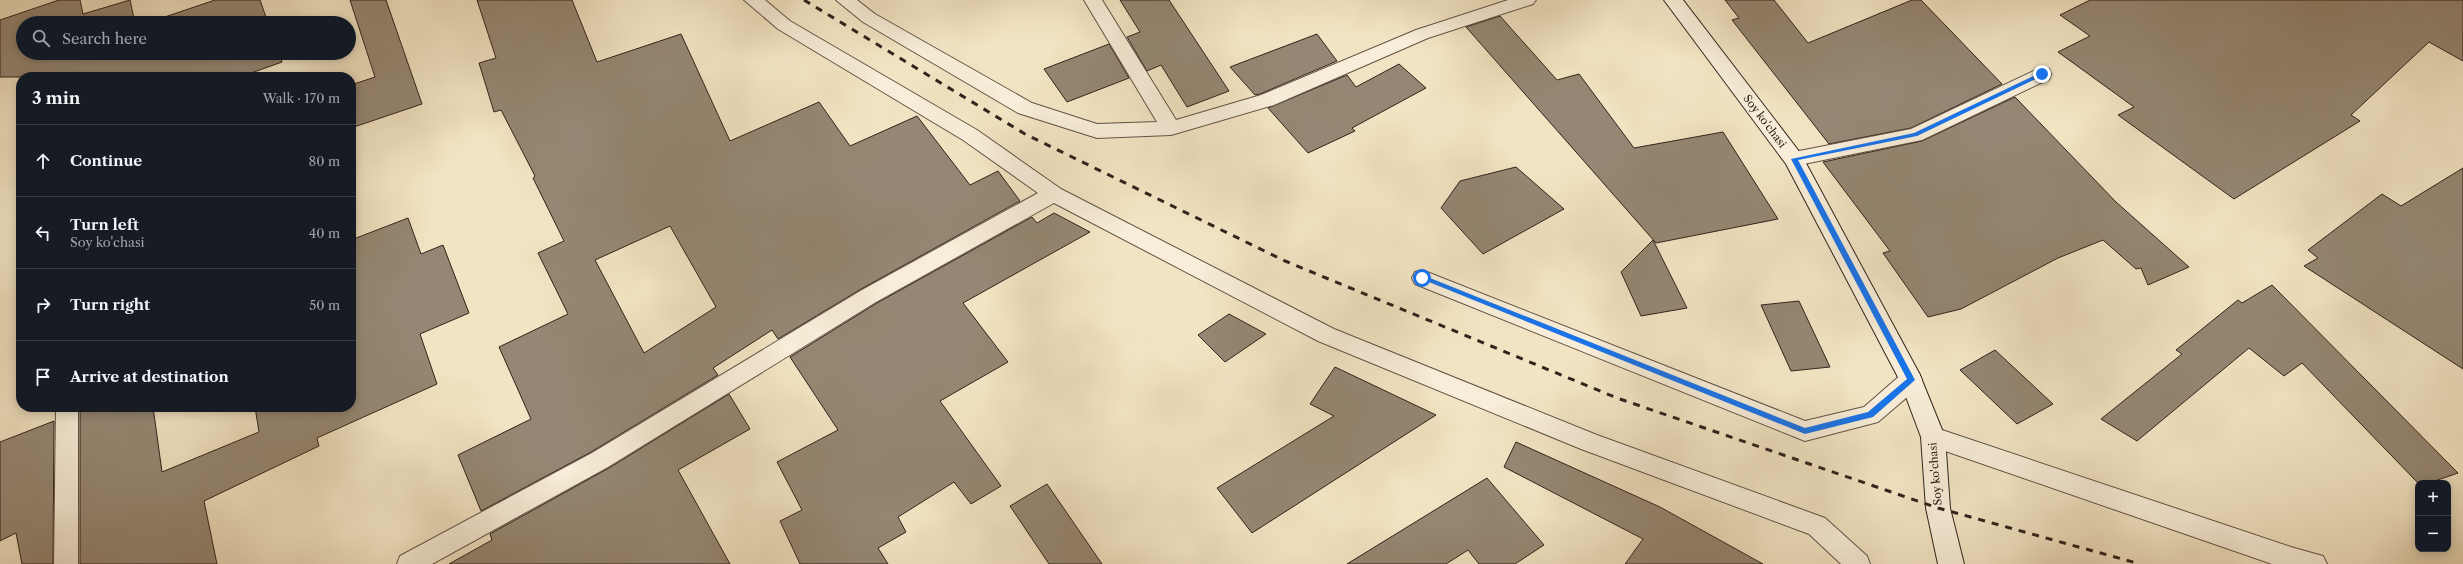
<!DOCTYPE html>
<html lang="en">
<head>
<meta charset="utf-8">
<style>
	body { margin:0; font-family:"Libre Caslon Text",serif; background:#20242c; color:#f1f3f6 }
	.controls { position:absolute; right:12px; bottom:12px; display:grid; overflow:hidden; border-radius:8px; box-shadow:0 2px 10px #0003 }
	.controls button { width:36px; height:36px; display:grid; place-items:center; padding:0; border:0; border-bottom:1px solid #363941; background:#171b24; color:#f1f3f6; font:20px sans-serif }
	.stop { position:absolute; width:12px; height:12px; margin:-9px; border:3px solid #1a73e8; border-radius:50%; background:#fff }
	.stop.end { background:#1a73e8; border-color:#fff; box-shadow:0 1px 4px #0008 }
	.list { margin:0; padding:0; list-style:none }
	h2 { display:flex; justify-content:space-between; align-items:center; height:52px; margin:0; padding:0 16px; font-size:17px }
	h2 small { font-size:13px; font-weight:400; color:#9ea1a6 }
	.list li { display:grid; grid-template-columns:26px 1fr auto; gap:12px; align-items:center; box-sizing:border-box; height:72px; padding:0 16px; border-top:1px solid #363941 }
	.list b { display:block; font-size:15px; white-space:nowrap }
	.list p { margin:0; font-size:13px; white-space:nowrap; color:#9ea1a6 }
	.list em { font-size:13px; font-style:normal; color:#9ea1a6 }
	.icon { flex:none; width:22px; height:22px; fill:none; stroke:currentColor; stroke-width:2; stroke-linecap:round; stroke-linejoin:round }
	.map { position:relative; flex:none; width:2463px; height:564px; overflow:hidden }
	.search { position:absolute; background:#171b24; box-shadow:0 2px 10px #0003; left:16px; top:16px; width:340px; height:44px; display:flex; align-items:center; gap:10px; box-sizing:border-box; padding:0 14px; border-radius:22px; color:#9ea1a6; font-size:15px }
	.panel { position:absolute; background:#171b24; box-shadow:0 2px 10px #0003; left:16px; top:72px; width:340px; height:340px; border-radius:16px }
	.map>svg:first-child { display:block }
	.building { fill:#958773; stroke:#31221c; fill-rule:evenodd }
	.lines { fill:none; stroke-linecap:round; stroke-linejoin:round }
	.service-casing { stroke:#615246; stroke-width:2 }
	.minor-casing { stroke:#615246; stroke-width:2 }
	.secondary-casing { stroke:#31221c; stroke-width:2 }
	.service { fill:#f7edd8; fill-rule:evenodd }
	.minor { fill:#f7edd8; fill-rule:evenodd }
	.secondary { fill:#f7edd8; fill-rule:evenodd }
	.rail { stroke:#31221c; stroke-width:3; stroke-dasharray:7 7; stroke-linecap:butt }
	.route { fill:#1a73e8 }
	.labels { text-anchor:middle; stroke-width:3.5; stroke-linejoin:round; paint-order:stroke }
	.street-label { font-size:11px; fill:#31221c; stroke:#f7edd8 }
</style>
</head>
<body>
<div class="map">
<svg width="2463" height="564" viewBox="0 0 2463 564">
	<rect width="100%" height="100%" fill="#f2e4c3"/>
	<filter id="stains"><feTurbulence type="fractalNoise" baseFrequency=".005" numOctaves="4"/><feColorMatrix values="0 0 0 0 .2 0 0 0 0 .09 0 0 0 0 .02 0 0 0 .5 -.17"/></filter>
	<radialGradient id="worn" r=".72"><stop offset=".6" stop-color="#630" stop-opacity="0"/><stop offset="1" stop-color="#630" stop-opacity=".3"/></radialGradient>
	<!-- building -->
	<g class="building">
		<path d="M59,0H80L83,14L130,0L135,23H23V53H279L282,62L240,77H0V20Z"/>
		<path d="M215,0H260L268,23H147Z"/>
		<path d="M350,0H386L422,104L351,128V85L375,77Z"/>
		<path d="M477,0H572L597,62L681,34L730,141L819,102L850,146L917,116L970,185L998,171L1020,201L861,289L778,339L772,330L713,368L718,375L591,452L481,511L458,455L531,419L499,347L568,314L538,253L564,241L533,178L535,176L501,110L494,112L479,63L496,58ZM670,226L716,307L644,353L595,260Z"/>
		<path d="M1120,0H1169L1229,91L1187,107L1161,65L1147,71L1127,37L1140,32Z"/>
		<path d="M1725,0H1774L1808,43L1912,0H1921L2002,84L1911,128L1829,144L1732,20L1739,18Z"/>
		<path d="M2090,0H2463V61L2429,42L2351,115L2360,121L2234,199L2118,115L2134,107L2058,52L2090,36L2060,15Z"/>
		<path d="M1500,16L1557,80L1579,74L1634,148L1723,132L1778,219L1656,243L1466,27Z"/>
		<path d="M1317,34L1337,61L1260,94L1255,95L1230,67Z"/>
		<path d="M1109,44L1129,78L1067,102L1044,69Z"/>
		<path d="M1399,64L1426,88L1352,128L1355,131L1308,153L1268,108L1347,75L1356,87Z"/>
		<path d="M2015,97L2116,202L2189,267L2148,285L2141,268L2136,269L2103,240L2058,258L1961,309L1928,317L1883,253L1890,251L1823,162L1922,141Z"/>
		<path d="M1516,167L1564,209L1483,254L1441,208L1460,181Z"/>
		<path d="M2463,168V369L2304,266L2318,258L2308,250L2382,194L2401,206Z"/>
		<path d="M1054,213L1090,232L963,303L1008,362L940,401L1001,486L971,504L954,482L898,517L906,532L878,548L888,564H800L780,521L802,510L777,462L838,430L790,357L877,303L1032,217L1037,223Z"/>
		<path d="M408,218L421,254L443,245L469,313L420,334L437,384L317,438L319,446L204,501L217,564H80V411L89,407H153L162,472L259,432L255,407H351V240Z"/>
		<path d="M1653,240L1687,308L1641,316L1621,272Z"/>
		<path d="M2272,285L2458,473L2429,483H2418L2302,363L2284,376L2249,348L2137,441L2101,419L2182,354L2176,350L2238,300L2242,303Z"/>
		<path d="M1799,301L1830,367L1791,371L1761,305Z"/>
		<path d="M1229,314L1266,334L1225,362L1198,335Z"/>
		<path d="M1995,350L2053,404L2017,424L1960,370Z"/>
		<path d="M1335,367L1436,415L1252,533L1217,488L1334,416L1310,404Z"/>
		<path d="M729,394L750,429L678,470L730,564H449L492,540L490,534L609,468Z"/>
		<path d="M54,421L53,564H22L16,533L0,541V442Z"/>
		<path d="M1516,442L1660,507L1763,564H1625L1643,539L1504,467Z"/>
		<path d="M1487,478L1544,545L1515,564H1479L1468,550L1446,564H1347Z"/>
		<path d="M1047,484L1102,564H1049L1010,506Z"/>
	</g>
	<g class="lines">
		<!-- service casing -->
		<g class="service-casing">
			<g id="service">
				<path d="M744,0H765L790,21L977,130L1061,189L1334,329L1597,435L1825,518L1867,556L1870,564H1841L1809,534L1581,449L1318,341L1054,203L876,302L608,467L432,564H397L400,556L592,453L862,290L1038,193L963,140L778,29Z"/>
				<path d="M836,0H857L875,14L1032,103L1097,124L1157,122L1084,0H1102L1176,120L1261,95L1416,30L1508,0H1536L1533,4L1428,38L1274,105L1171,135L1097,138L1018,113L863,22Z"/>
				<path d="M2042,67L2049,69L2051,74L2049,79L1922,140L1794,166L1787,164L1784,159L1787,154L1794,152L1911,129Z"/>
				<path d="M1422,270L1805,421L1864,407L1903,373L1911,371L1919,373L1922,380L1919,387L1878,422L1805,441L1415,284L1412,278L1415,272Z"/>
				<path d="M56,407H78V564H54Z"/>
			</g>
		</g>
		<!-- minor casing -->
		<g class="minor-casing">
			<path id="minor" d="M1933,427L2294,548L2323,556L2327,564H2272L1925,444L1921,437L1925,430Z"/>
		</g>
		<!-- secondary casing -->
		<g class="secondary-casing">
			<path id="secondary" d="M1664,0H1683L1801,154L1919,373L1945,437L1950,508L1964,564H1938L1926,508L1921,437L1900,381L1786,164Z"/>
		</g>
		<!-- service -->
		<use href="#service" class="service"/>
		<!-- minor -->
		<use href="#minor" class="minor"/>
		<!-- secondary -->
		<use href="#secondary" class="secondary"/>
		<!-- rail -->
		<path class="rail" d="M804,0L1025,134L1285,261L1617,398L1938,508L2140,564"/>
	</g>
	<!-- route -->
	<path class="route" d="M2042,72L2044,75L1917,136L1798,160L1915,380L1873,417L1805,434L1419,278L1425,276L1805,428L1868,412L1907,379L1791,159L1914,133Z"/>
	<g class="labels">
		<!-- street labels -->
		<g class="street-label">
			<text transform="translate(1765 121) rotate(53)" y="4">Soy ko'chasi</text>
			<text transform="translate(1935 474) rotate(-95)" y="4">Soy ko'chasi</text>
		</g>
	</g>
	<rect width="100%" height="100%" filter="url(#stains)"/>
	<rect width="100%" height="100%" fill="url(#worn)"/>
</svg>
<div class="controls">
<button>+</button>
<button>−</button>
</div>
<div class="stop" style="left:1422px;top:278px"></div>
<div class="stop end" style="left:2042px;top:74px"></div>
<div class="search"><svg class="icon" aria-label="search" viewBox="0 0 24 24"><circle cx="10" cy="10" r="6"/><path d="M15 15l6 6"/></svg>Search here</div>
<section class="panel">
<h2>3 min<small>Walk · 170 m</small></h2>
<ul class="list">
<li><svg class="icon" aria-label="ahead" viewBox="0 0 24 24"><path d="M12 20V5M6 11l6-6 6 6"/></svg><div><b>Continue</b></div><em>80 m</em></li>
<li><svg class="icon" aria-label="left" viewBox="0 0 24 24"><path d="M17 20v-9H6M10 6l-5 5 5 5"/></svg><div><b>Turn left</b><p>Soy ko'chasi</p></div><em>40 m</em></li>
<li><svg class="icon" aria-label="right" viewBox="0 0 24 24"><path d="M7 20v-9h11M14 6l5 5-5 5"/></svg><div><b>Turn right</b></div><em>50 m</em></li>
<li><svg class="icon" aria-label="arrive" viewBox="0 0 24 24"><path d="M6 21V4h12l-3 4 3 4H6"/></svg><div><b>Arrive at destination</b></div></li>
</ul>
</section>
</div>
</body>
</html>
